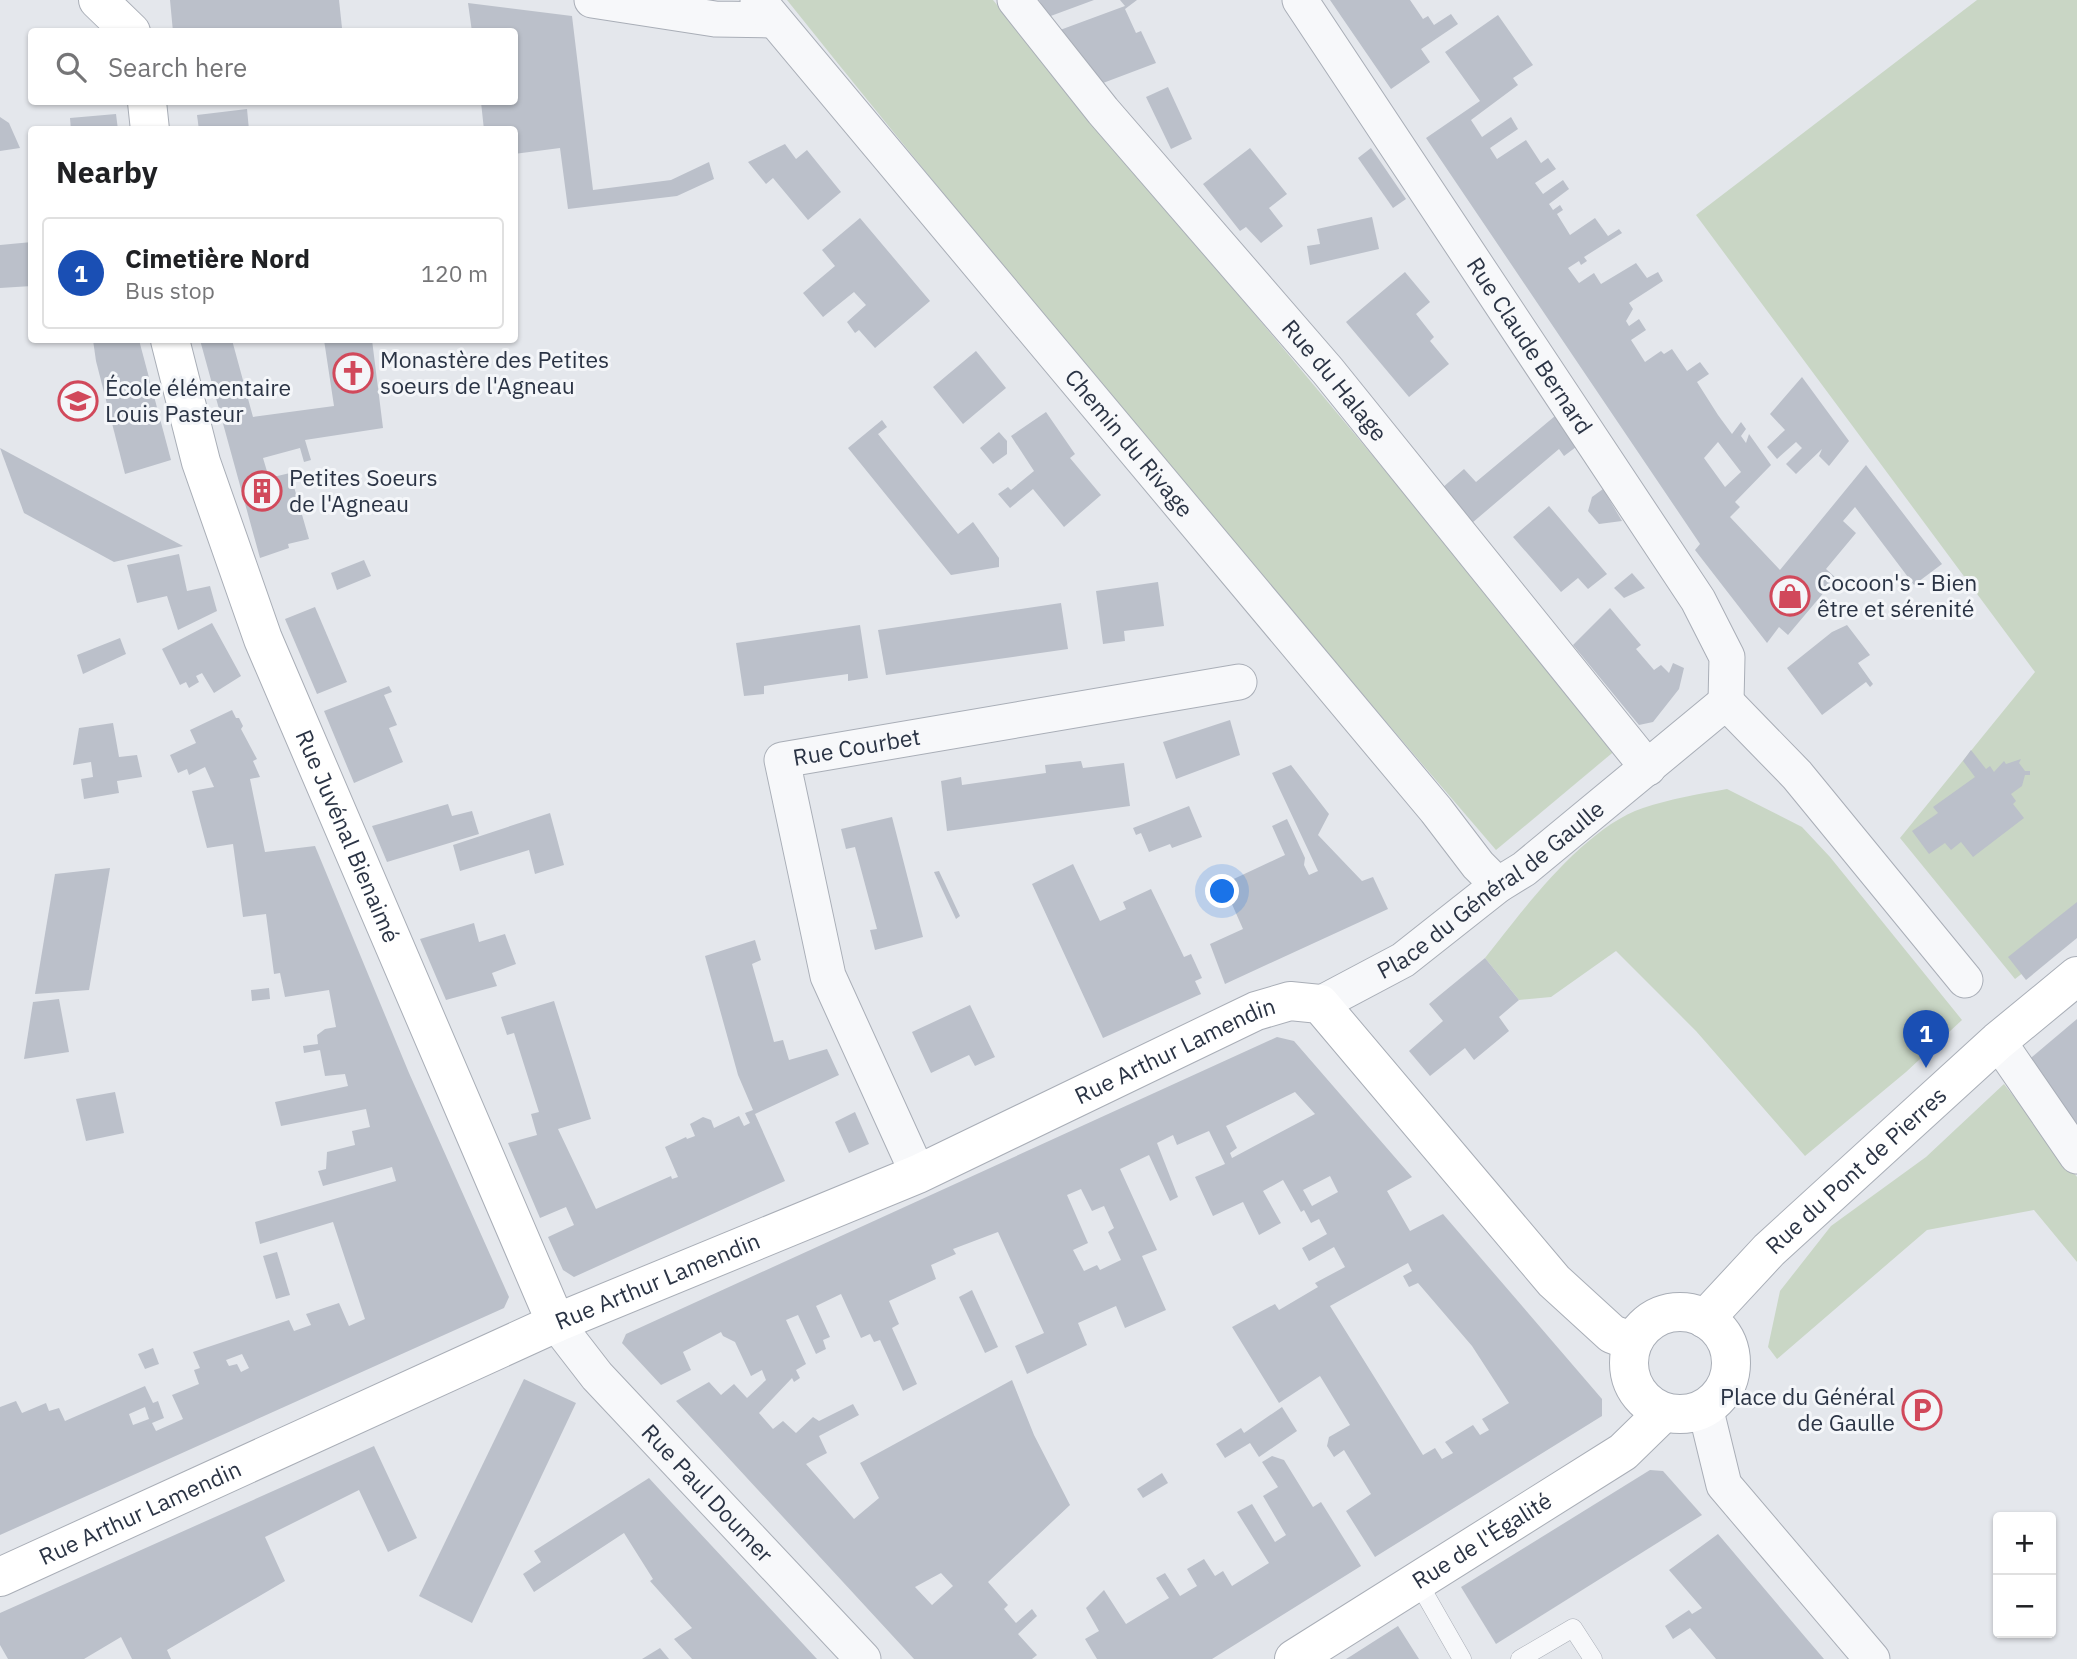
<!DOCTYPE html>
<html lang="en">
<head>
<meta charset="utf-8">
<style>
	body { margin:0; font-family:"IBM Plex Sans",sans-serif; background:#f2f2f2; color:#202124 }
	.controls { position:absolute; right:21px; bottom:21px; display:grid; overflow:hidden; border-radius:7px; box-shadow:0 2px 5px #0004 }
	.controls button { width:63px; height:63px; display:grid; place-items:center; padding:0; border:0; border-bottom:2px solid #e0e0e0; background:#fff; color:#202124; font:35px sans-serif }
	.you { position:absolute; left:1223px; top:892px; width:24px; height:24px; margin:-18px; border:5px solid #fff; border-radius:50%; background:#1a73e8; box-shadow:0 0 0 10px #1a73e833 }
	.badge { display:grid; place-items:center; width:46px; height:46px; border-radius:50%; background:#7c3aed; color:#fff; font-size:23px; font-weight:700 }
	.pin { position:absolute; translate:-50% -58px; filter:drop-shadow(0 2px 4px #0008) }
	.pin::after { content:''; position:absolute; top:37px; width:24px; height:21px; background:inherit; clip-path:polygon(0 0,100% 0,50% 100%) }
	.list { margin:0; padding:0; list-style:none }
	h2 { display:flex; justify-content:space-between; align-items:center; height:91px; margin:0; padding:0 28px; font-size:30px }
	h2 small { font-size:23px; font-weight:400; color:#757577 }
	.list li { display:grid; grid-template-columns:46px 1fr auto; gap:21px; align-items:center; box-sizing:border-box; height:112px; margin:0 14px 14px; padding:0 14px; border:2px solid #e0e0e0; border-radius:7px }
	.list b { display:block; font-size:26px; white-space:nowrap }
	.list p { margin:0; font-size:23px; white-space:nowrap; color:#757577 }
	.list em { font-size:23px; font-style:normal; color:#757577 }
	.icon { flex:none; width:38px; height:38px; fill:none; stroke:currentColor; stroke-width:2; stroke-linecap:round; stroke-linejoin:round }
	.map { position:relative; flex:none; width:2077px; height:1659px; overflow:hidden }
	.search { position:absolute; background:#fff; box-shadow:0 2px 5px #0004; left:28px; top:28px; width:490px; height:77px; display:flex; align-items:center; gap:18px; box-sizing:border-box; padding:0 24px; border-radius:7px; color:#757577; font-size:26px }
	.panel { position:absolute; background:#fff; box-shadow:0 2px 5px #0004; left:28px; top:126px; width:490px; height:217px; border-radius:7px }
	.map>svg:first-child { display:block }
	.green { fill:#c9d6c5 }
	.building { fill:#bbc0ca; fill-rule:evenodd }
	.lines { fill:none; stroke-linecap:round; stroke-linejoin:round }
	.lane-casing { stroke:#a9aeb7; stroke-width:19 }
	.street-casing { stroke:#a9aeb7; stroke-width:37 }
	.secondary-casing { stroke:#a9aeb7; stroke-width:40 }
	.lane { stroke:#f7f8fa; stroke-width:18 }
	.street { stroke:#f7f8fa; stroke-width:35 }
	.secondary { stroke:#fff; stroke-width:38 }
	.labels { text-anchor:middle; stroke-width:6; stroke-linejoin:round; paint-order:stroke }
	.street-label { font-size:23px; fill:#2b3445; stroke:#f4f6f9 }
	.poi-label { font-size:23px; fill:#2b3445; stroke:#f4f6f9; text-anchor:start }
</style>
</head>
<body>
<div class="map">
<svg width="2077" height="1659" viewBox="0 0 2077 1659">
	<rect width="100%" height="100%" fill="#e4e7ec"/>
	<!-- green -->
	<g class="green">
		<path d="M787,0H993L1617,749L1496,850C1255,570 1017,288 787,0Z"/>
		<path d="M1977,0H2077V931L2015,979L1900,838L2035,672L1696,215Z"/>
		<path d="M1727,789L1802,827L1830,857L1962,1020L1906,1072L1805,1156L1696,1031L1616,951L1551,997L1519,1000L1485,958C1524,909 1582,829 1643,808C1670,799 1699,794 1727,789Z"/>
		<path d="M2004,1084L2077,1177V1262L2034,1210L1927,1230L1777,1359L1768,1347L1780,1291L1831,1226L1926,1157Z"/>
	</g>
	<!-- building -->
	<g class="building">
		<path d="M170,0H339L342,28L303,32H173Z"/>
		<path d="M1039,0H1094L1048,17Z"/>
		<path d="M1120,0H1137L1125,9L1136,33L1141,31L1156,63L1103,83L1060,30L1125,6Z"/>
		<path d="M1330,0H1410L1423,19L1428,16L1434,25L1451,14L1458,24L1421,49L1430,62L1391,89Z"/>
		<path d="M468,3L572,16L593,190L671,180L709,162L714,179L677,196L568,209L560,148L514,154V130H484L481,102H514V32H472Z"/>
		<path d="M1498,15L1533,65L1513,78L1518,85L1471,120L1482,137L1511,117L1518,129L1490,148L1497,159L1526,140L1541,163L1548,158L1556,169L1535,183L1543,194L1563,180L1569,189L1549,204L1553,210L1560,205L1563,210L1557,214L1570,235L1595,218L1608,236L1619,229L1622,233L1584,257L1587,261L1581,265L1579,261L1568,268L1579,283L1594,273L1601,284L1636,263L1647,278L1658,272L1663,281L1629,303L1633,309L1626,321L1629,326L1639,319L1646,330L1631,340L1645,362L1661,351L1664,354L1672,349L1687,371L1700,362L1709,374L1697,382L1718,415L1732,434L1741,422L1746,429L1741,436L1746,443L1749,434L1771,465L1735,502L1740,507L1730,517L1780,570L1866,465L1942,564L1914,585L1855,507L1843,521L1856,533L1826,569L1836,578L1788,635L1779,627L1767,643L1695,550L1700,544L1426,138L1480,101L1445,52ZM1718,442L1741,472L1725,487L1704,458Z"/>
		<path d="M1168,87L1192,139L1171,149L1146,97Z"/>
		<path d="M247,109L249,130H199L197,115Z"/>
		<path d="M116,114L118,130H71L70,118Z"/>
		<path d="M0,117L9,123L20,148L0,151Z"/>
		<path d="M785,144L796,159L807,150L841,192L808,220L773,178L766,184L748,162Z"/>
		<path d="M1250,148L1287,194L1269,208L1283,226L1261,243L1246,227L1240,231L1203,184Z"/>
		<path d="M1371,148L1406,199L1393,208L1358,158Z"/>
		<path d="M1372,217L1379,249L1310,265L1307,246L1320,244L1317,229Z"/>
		<path d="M860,218L930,301L875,348L859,330L855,333L847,322L866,305L854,292L823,317L803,293L835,266L822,250Z"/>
		<path d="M32,242V286L0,288V245Z"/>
		<path d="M1405,272L1430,302L1416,314L1434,337L1430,341L1449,364L1409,397L1346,322Z"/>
		<path d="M93,340H139L171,460L125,474L96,361Z"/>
		<path d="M200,340H232L253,417L334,406L324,340H372L383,428L305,440L311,460L304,462L300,448L263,458L269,478L290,473L309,539L288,544L289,548L260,558Z"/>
		<path d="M976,351L1006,388L963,424L933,387Z"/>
		<path d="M1802,377L1849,441L1829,466L1819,456L1822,449L1796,474L1786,464L1802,448L1796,442L1777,459L1767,447L1785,430L1770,414Z"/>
		<path d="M1046,412L1075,454L1070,458L1101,495L1064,527L1033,489L1010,508L998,494L1008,487L1011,490L1034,471L1011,436Z"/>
		<path d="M1555,416L1576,447L1564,456L1559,449L1472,523L1442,488L1464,469L1476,482Z"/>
		<path d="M882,420L887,427L878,434L958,534L973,522L999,558V567L951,575L848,448Z"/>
		<path d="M999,432L1007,441V454L993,464L980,448Z"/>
		<path d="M0,448L183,546L114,562L24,513Z"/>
		<path d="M1603,489L1622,521L1599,524L1588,511L1592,497Z"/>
		<path d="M1549,506L1607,574L1588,589L1578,578L1561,592L1513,537Z"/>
		<path d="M179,554L187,591L210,586L217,611L178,630L167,596L137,603L127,565Z"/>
		<path d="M364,560L371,576L337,590L331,573Z"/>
		<path d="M1632,573L1645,588L1624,598L1614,588Z"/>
		<path d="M1158,582L1164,626L1124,631L1125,641L1103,644L1096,591Z"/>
		<path d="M1061,603L1068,649L886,675L878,630Z"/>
		<path d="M315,607L347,682L317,694L285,619Z"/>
		<path d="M1610,608L1641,645L1636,649L1654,670L1661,665L1669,673L1673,663L1684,668L1679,689L1653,722L1639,725L1573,645Z"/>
		<path d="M212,623L241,676L214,693L202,673L196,676L199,682L189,688L186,682L180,685L162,649Z"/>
		<path d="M860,625L868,678L848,681V674L805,680L764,686V694L744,696L736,643Z"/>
		<path d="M1847,625L1870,655L1858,663L1873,684L1870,687L1866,682L1822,715L1787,668L1832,632Z"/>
		<path d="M120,638L126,654L83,674L77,655Z"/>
		<path d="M389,686L392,692L384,695L397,725L389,728L403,762L354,783L324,711Z"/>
		<path d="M232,710L236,718H239L243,726L241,729L257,759L253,761L260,777L250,779L265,852L315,846L409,1073L509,1297L504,1308L0,1535V1407L16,1401L22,1413L46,1403L49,1411L59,1408L65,1421L145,1386L153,1403L158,1401L164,1418L152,1423L156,1431L183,1419L172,1395L199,1384L194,1370L200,1368L193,1352L289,1320L294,1331L311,1325L306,1314L339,1303L349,1326L365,1319L333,1222L260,1244L255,1222L396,1181L392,1167L323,1186L318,1171L326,1169L327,1152L355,1145L352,1131L370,1127L366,1109L281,1126L275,1102L348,1086L345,1074L325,1076L320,1050L304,1053L303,1046L318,1044L317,1035L325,1029L336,1027L329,990L285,997L280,973L274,974L266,914L243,917L233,844L207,848L192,791L214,787L205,767L189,775L187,769L178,773L170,755L196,743L190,730ZM242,1354L249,1368L241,1372L237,1364L229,1366L226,1360ZM145,1407L149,1419L133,1425L129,1414Z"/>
		<path d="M1230,720L1240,755L1176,779L1163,742Z"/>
		<path d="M113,723L119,757L137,755L142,777L117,781L119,793L84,799L81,779L93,777L91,762L73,765L79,728Z"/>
		<path d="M1971,750L1986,769L1990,766L1994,772L2004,761L2006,764L2021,759L2019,763L2025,771H2030V775H2025L2022,786L2011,794L2016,801L2013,804L2024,818L1973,857L1961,842L1951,850L1945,843L1929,854L1912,831L1938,813L1933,807L1975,777L1963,761Z"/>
		<path d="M1081,761L1083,768L1124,763L1130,806L947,831L941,781L961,777L962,785L1046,773L1045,765Z"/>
		<path d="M1291,765L1329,814L1318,835L1362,881L1373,877L1388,909L1225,984L1210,944L1243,929L1223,884L1285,855L1272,826L1287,819L1305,858L1304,865L1309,875L1318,871L1272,773Z"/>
		<path d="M448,804L452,816L472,811L479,834L387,862L372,826Z"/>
		<path d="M1189,806L1202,837L1172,848L1170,844L1149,852L1141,833L1136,835L1133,828Z"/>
		<path d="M550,813L564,865L535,874L529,850L460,871L453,845Z"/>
		<path d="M892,817L923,937L875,950L870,930L877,929L855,847L846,849L841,829Z"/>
		<path d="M1073,864L1100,921L1126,909L1123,902L1151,889L1184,957L1191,954L1202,978L1195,981L1201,994L1103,1038L1032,884Z"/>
		<path d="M110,868L89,990L35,994L55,874Z"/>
		<path d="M939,871L960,916L956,919L934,872Z"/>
		<path d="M2077,902V938L2026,980L2008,957Z"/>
		<path d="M474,923L479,942L505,934L516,964L492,973L497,986L446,1000L420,939Z"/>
		<path d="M755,940L761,960L752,964L774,1042L783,1040L789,1060L827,1049L839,1075L755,1114L785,1181L574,1277L563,1270L548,1237L574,1225L566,1207L540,1218L508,1143L537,1135L531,1114L539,1112L514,1033L507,1035L501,1017L554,1001L591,1119L558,1129L596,1209L671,1176L672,1179L678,1177L665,1147L686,1137L687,1139L695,1136L690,1124L703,1117L711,1120L714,1128L739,1116L744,1126L750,1123L745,1113L753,1110L738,1075L705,956Z"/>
		<path d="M1485,958L1519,1000L1499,1017L1509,1031L1474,1060L1465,1048L1430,1076L1409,1051L1443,1021L1429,1004Z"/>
		<path d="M269,988L270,999L252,1001L251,990Z"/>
		<path d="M59,999L69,1052L24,1059L33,1002Z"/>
		<path d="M970,1005L995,1057L975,1066L969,1055L931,1073L912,1032Z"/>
		<path d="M2077,1019V1125L2026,1062Z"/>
		<path d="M1277,1037L1294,1041L1412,1177L1387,1191L1410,1231L1443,1214L1602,1399V1416L1375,1557L1346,1511L1371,1494L1344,1450L1334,1457L1327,1446L1329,1437L1350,1425L1320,1376L1279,1403L1232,1327L1275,1304L1279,1310L1318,1287L1315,1283L1345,1267L1334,1247L1309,1261L1302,1248L1327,1234L1319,1219L1311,1223L1304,1210L1301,1212L1283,1180L1263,1191L1281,1223L1259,1235L1243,1202L1213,1216L1195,1177L1225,1164L1209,1131L1177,1145L1173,1135L1157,1143L1178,1197L1170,1201L1149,1155L1120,1169L1157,1250L1142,1256L1166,1310L1125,1328L1116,1306L1078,1323L1087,1345L1027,1374L1015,1346L1044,1333L998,1232L953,1249L956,1254L931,1265L936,1279L889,1301L899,1324L892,1328L917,1384L903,1391L880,1340L874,1342L870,1334L861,1338L841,1294L816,1306L830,1337L823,1340L826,1349L816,1354L798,1315L786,1320L806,1364L796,1370L800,1378L794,1382L792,1378L759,1413L773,1429L783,1421L796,1433L813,1417L819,1421L853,1404L859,1415L819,1436L827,1453L806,1464L854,1519L879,1498L860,1463L1012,1380L1034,1435L1070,1505L988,1582L1008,1605L1004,1609L1016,1623L1032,1609L1037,1616L1018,1634L1037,1655L1032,1659H914L676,1401L709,1382L721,1395L734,1384L747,1398L766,1380L762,1370L751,1376L735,1342L723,1336L721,1332L683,1352L691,1370L661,1385L622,1343L626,1334ZM1295,1092L1315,1114L1232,1158L1230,1153L1237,1148L1226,1126ZM1330,1176L1338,1192L1312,1206L1303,1190ZM1081,1189L1092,1211L1104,1206L1114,1228L1108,1232L1121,1260L1100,1270L1097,1265L1084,1271L1073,1250L1088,1243L1067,1195ZM1408,1263L1412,1271L1403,1276L1409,1287L1418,1283L1472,1346L1509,1403L1482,1419L1489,1430L1480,1435L1473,1425L1445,1442L1453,1453L1442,1459L1435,1448L1423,1455L1330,1306ZM941,1573L953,1586L932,1605L915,1587Z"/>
		<path d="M115,1092L124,1133L86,1141L76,1099Z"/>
		<path d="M855,1112L869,1144L849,1153L835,1122Z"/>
		<path d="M277,1252L290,1295L276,1299L263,1256Z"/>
		<path d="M972,1290L998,1347L985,1353L959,1297Z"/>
		<path d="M153,1348L159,1364L145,1369L138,1354Z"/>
		<path d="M524,1379L576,1403L472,1623L419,1596Z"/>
		<path d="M1282,1407L1297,1431L1259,1457L1250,1443L1225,1458L1216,1444L1241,1428L1244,1433Z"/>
		<path d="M374,1446L417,1538L388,1552L359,1490L265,1537L285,1581L167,1650L171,1659H132L121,1637L84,1659H8L0,1645V1613Z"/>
		<path d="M1272,1456L1284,1460L1313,1507L1321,1502L1361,1566L1212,1659H1097L1085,1639L1099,1631L1086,1608L1104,1590L1126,1624L1169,1598L1156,1578L1165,1573L1180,1596L1197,1586L1187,1569L1204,1559L1215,1576L1223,1571L1232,1586L1269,1563L1237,1512L1252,1504L1275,1542L1286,1535L1263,1496L1278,1487L1262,1462Z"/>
		<path d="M1650,1470L1663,1471L1702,1515L1496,1644L1461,1587Z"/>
		<path d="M1162,1473L1168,1483L1143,1498L1137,1489Z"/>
		<path d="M649,1478L671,1502L817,1659H692L674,1639L692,1628L650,1581L653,1579L624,1533L534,1592L523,1574L541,1562L534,1551Z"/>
		<path d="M1718,1534L1806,1638L1824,1659H1716L1690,1628L1673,1639L1665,1626L1689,1610L1692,1614L1702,1608L1669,1570Z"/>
		<path d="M1398,1626L1419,1659H1346L1351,1656Z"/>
		<path d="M660,1648L669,1659H642Z"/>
	</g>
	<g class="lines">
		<!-- lane casing -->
		<g class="lane-casing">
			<g id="lane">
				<path d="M1418,1582L1462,1659"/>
				<path d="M1520,1659L1573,1628L1593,1659"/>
			</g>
		</g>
		<!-- street casing -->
		<g class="street-casing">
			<g id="street">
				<path d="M592,0L715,19L772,20"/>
				<path id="s1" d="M758,0L1436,810L1478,865L1498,885"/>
				<path id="s2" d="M1015,0L1103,111L1328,371L1648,768"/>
				<path id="s3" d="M1300,0L1698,600L1727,657L1726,702"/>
				<path id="s4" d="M1320,1004L1403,960L1498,885L1524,869L1726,702L1797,775L1965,980"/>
				<path d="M1998,1041L2077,1156"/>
				<path id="s5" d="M918,1174L828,976L782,760L1239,682"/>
				<path id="s6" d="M556,1323L597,1376L863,1659"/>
				<path d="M1705,1407L1724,1485L1872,1659"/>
			</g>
		</g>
		<!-- secondary casing -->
		<g class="secondary-casing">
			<g id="secondary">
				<path d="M98,0L131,32"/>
				<path d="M147,102L150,130"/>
				<path id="s7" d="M170,340L201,462L263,639L556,1323"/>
				<circle cx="1680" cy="1363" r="51"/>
				<path id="s8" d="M1705,1319L1769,1250L1998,1041L2077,976"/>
				<path id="s9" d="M0,1577L556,1323L918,1174L1256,1011L1290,1001L1320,1004L1554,1281L1612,1334L1633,1342"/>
				<path id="s10" d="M1294,1659L1623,1452L1664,1412"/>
			</g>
		</g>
		<!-- lane -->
		<use href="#lane" class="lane"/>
		<!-- street -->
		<use href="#street" class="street"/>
		<!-- secondary -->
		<use href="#secondary" class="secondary"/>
	</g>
	<!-- icons -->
	<defs>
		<g id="church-ring" transform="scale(2.0125)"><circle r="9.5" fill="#f4f6f9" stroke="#d1495b" stroke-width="1.5"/><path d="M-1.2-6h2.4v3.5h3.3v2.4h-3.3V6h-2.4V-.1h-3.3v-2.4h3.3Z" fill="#d1495b"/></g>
		<g id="school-ring" transform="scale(2.0125)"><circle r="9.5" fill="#f4f6f9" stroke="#d1495b" stroke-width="1.5"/><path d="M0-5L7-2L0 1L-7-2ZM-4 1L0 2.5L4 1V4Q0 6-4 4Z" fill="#d1495b"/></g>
		<g id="building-ring" transform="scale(2.0125)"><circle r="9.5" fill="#f4f6f9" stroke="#d1495b" stroke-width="1.5"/><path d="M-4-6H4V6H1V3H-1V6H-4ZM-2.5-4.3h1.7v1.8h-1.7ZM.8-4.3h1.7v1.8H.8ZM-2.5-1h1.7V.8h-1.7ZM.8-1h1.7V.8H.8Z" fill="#d1495b"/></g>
		<g id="shop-ring" transform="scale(2.0125)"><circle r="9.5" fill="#f4f6f9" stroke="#d1495b" stroke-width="1.5"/><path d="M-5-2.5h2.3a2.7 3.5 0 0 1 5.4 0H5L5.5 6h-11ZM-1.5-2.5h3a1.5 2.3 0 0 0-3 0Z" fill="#d1495b"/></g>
		<g id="parking-ring" transform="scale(2.0125)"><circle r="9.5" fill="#f4f6f9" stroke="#d1495b" stroke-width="1.5"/><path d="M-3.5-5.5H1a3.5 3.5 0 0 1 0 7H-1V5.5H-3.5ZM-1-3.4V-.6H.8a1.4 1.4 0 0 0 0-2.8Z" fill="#d1495b"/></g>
	</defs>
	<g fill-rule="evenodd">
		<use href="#church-ring" x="353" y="373"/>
		<use href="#school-ring" x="78" y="401"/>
		<use href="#building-ring" x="262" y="491"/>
		<use href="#shop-ring" x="1790" y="596"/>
		<use href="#parking-ring" x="1922" y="1410"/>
	</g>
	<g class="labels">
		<!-- street labels -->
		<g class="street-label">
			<text dy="8" stroke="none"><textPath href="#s3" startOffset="415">Rue Claude Bernard</textPath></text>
			<text dy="8" stroke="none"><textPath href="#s2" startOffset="497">Rue du Halage</textPath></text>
			<text dy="8" stroke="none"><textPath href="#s1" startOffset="578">Chemin du Rivage</textPath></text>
			<text dy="8" stroke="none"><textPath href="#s5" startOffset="514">Rue Courbet</textPath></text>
			<text dy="8" stroke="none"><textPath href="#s7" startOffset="528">Rue Juvénal Bienaimé</textPath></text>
			<text dy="8" stroke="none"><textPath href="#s4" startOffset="206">Place du Général de Gaulle</textPath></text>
			<text dy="8" stroke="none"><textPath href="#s9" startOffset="1288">Rue Arthur Lamendin</textPath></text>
			<text dy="8" stroke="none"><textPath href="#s8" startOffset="212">Rue du Pont de Pierres</textPath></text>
			<text dy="8" stroke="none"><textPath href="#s9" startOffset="721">Rue Arthur Lamendin</textPath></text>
			<text dy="8" stroke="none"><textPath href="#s6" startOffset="228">Rue Paul Doumer</textPath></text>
			<text dy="8" stroke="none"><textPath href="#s9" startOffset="154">Rue Arthur Lamendin</textPath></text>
			<text dy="8" stroke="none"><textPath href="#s10" startOffset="222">Rue de l'Égalité</textPath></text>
		</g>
		<!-- poi labels -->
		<g class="poi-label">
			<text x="380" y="368">Monastère des Petites<tspan x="380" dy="26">soeurs de l'Agneau</tspan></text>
			<text x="105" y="396">École élémentaire<tspan x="105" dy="26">Louis Pasteur</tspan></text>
			<text x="289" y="486">Petites Soeurs<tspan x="289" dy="26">de l'Agneau</tspan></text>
			<text x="1817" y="591">Cocoon's - Bien<tspan x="1817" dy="26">être et sérenité</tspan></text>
			<text x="1895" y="1405" text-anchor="end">Place du Général<tspan x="1895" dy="26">de Gaulle</tspan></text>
		</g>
	</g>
</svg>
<div class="controls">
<button>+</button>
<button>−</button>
</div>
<div class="you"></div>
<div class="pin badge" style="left:1926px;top:1068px;background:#1a4fb4">1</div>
<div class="search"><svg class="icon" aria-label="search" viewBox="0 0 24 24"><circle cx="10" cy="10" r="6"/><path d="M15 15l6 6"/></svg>Search here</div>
<section class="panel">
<h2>Nearby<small></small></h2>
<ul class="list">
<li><span class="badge" style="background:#1a4fb4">1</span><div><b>Cimetière Nord</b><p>Bus stop</p></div><em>120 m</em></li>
</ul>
</section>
</div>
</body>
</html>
